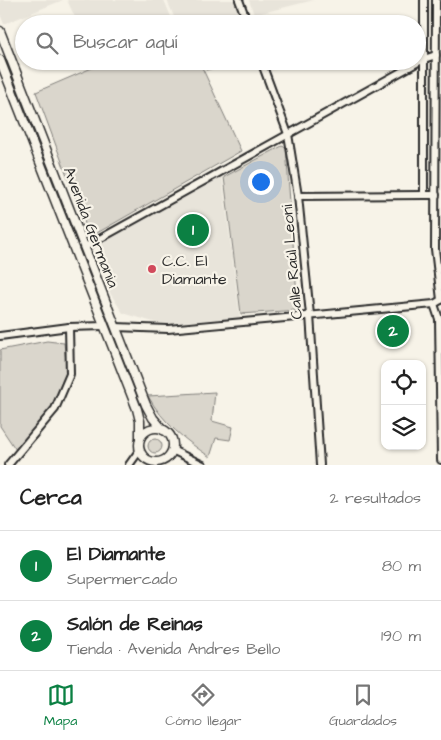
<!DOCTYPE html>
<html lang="es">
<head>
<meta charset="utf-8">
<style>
	body { margin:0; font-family:"Architects Daughter",sans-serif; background:#f6f6f6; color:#222 }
	.controls { position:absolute; right:15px; bottom:15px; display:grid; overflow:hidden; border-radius:10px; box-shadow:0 1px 4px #0004 }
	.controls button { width:45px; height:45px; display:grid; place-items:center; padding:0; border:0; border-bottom:1px solid #e0e0e0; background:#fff; color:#222; font:25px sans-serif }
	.you { position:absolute; left:260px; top:181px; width:18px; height:18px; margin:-12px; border:4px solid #fff; border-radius:50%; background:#1a73e8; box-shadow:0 0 0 8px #1a73e833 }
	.badge { display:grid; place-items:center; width:32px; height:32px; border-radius:50%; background:#0b8043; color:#fff; font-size:16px; font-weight:700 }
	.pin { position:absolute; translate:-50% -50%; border:2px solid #fff; box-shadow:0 1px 5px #0006 }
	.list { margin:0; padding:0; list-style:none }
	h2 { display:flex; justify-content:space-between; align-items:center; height:65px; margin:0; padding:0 20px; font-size:21px }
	h2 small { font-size:16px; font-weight:400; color:#767676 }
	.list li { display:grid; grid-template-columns:32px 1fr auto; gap:15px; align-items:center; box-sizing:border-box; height:70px; padding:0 20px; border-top:1px solid #e0e0e0 }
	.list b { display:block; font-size:19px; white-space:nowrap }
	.list p { margin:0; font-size:16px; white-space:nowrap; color:#767676 }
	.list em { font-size:16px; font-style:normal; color:#767676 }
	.icon { flex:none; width:28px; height:28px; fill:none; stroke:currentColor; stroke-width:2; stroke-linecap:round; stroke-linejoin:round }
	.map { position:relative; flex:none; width:441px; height:465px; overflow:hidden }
	.search { position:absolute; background:#fff; box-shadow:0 1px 4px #0004; left:15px; right:15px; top:15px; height:55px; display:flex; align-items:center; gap:12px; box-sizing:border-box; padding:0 18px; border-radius:28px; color:#767676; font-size:19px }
	.sheet { height:205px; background:#fff }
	nav { display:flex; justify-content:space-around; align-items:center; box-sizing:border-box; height:70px; border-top:1px solid #e0e0e0; background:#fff; font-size:14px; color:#767676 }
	nav a { display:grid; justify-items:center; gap:2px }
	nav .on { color:#0b8043 }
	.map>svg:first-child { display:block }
	.built { fill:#e8e4da }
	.green { fill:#dad6cc; stroke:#82807c }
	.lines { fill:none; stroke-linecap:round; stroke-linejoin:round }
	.minor-casing { stroke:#2b2b2b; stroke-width:10 }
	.tertiary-casing { stroke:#2b2b2b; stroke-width:11 }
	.minor { stroke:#f7f3e8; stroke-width:6 }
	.tertiary { stroke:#f7f3e8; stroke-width:8 }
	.poi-dot { fill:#d1495b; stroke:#f7f3e8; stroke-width:2 }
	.labels { text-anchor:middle; stroke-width:4.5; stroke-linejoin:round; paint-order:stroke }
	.street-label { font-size:16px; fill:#2b2b2b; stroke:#f7f3e8 }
	.poi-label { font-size:16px; fill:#2b2b2b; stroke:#f7f3e8; text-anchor:start }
</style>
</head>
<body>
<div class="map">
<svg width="441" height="465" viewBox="0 0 441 465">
	<rect width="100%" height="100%" fill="#f7f3e8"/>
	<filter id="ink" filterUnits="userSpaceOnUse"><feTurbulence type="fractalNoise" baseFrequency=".02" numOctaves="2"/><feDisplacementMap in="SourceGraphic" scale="10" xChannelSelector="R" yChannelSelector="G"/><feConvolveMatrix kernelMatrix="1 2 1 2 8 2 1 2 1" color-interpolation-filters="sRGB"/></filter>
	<g filter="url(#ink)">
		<!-- built -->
		<g class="built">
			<path d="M0,0H63L4,24L0,14Z"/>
			<path d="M67,0H164L174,24H78Z"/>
			<path d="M167,0H234L242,24H177Z"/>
			<path d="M249,0H314L254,15Z"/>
			<path d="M222,175L240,318L160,324L123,313L110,293L98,250L107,239Z"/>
		</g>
		<!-- green -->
		<g class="green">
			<path d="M108,61H199L241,151L90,237L36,92Z"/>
			<path d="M203,61H237V62L206,70Z"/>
			<path d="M282,146L286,148L298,310L241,314L224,177Z"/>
			<path d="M47,341L64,343L68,379L55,409L18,453L0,426V350Z"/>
			<path d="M215,392L212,421L233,427L230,440L216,438L210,457C185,440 163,423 148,396Z"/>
			<circle cx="155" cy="446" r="7"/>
		</g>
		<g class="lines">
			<!-- minor casing -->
			<g class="minor-casing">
				<g id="minor">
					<path d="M239,0L248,24"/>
					<path d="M424,0V195H436"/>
					<path d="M436,0L435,249L441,300"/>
					<path d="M261,61L288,134L298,196L310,315L320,465"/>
					<path d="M298,196L424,195"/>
					<path d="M85,247L424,59L436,55"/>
					<path d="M434,304L439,319L441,460"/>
					<path d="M116,327L168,329L434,304L441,300"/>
					<path d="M0,336L69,327L104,326"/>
					<path d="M172,450L203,465"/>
					<path d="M8,465L55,409L70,374L69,327"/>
					<path d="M129,465L139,451"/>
				</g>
			</g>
			<!-- tertiary casing -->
			<g class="tertiary-casing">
				<g id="tertiary">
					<path d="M0,31L146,405L153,418L163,430"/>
					<path d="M0,60L137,409L140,421V438"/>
					<circle cx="156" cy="445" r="17"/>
				</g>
			</g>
			<!-- minor -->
			<use href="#minor" class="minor"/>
			<!-- tertiary -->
			<use href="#tertiary" class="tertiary"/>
		</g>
	</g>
	<!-- markers -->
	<circle class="poi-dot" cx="152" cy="269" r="5"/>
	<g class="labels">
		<!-- street labels -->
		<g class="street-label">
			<text transform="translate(92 227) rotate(69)" y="6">Avenida Germania</text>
			<text transform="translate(291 262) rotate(-95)" y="6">Calle Raúl Leoni</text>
		</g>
		<!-- poi labels -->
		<g class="poi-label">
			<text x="162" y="266">C.C. El<tspan x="162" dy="18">Diamante</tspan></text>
		</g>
	</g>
</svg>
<div class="controls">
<button><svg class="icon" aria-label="locate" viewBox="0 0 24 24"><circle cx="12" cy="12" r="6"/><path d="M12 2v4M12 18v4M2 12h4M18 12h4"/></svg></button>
<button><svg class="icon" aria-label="layers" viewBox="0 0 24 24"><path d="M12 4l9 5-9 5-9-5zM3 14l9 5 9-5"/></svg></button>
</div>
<div class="you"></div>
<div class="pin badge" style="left:193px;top:230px">1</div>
<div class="pin badge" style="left:393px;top:331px">2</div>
<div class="search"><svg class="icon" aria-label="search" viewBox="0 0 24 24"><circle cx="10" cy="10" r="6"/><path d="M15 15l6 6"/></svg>Buscar aquí</div>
</div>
<section class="sheet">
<h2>Cerca<small>2 resultados</small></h2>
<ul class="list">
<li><span class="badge">1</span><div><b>El Diamante</b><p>Supermercado</p></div><em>80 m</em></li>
<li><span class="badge">2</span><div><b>Salón de Reinas</b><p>Tienda · Avenida Andres Bello</p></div><em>190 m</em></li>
</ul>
</section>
<nav>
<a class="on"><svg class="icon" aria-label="map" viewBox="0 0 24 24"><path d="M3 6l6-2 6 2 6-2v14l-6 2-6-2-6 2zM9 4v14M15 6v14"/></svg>Mapa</a>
<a><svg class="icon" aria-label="directions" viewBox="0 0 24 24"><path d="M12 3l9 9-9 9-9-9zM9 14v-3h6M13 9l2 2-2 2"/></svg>Cómo llegar</a>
<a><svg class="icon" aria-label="saved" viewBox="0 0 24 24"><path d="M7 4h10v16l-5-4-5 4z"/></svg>Guardados</a>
</nav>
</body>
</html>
